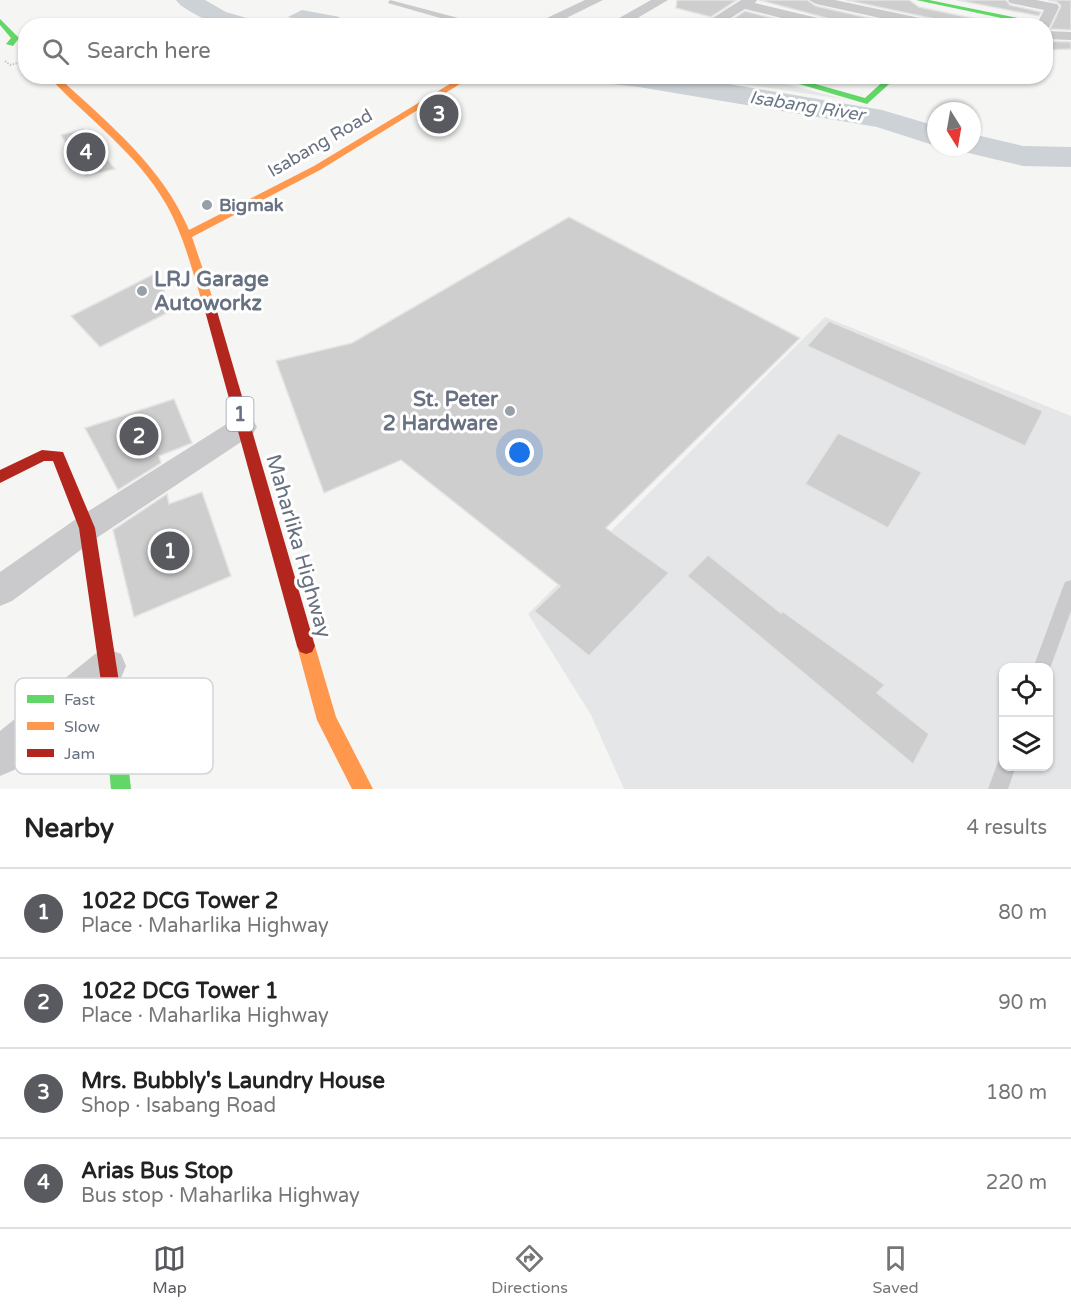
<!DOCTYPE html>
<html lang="en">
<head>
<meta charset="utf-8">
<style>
	body { margin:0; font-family:"Varela Round",sans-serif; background:#f6f6f6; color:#222 }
	.controls { position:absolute; right:18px; bottom:18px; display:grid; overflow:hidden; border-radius:12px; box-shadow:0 2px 4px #0004 }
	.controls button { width:54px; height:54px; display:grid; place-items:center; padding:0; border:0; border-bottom:2px solid #e0e0e0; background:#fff; color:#222; font:30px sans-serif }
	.compass { position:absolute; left:927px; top:102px; width:54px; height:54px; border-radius:50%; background:#fff; box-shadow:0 2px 4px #0004; rotate:169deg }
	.you { position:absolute; left:520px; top:453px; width:21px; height:21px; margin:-15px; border:4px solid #fff; border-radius:50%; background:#1a73e8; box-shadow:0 0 0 9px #1a73e833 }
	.badge { display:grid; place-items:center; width:39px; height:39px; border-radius:50%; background:#585a5f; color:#fff; font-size:20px; font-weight:700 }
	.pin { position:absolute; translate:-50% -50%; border:3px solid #fff; box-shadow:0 2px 6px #0006 }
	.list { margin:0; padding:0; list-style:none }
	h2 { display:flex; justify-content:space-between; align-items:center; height:78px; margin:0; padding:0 24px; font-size:26px }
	h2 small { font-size:20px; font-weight:400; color:#767676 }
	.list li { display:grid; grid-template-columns:39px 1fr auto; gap:18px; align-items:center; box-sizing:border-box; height:90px; padding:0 24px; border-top:2px solid #e0e0e0 }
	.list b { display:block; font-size:22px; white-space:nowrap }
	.list p { margin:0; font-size:20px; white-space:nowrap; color:#767676 }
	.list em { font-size:20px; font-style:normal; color:#767676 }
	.icon { flex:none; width:33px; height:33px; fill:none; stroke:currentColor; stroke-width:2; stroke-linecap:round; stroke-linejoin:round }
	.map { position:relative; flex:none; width:1071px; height:789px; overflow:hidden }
	.search { position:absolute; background:#fff; box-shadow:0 2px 4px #0004; left:18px; right:18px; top:18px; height:66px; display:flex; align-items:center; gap:15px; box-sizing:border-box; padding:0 21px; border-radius:24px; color:#767676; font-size:22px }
	.sheet { height:438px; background:#fff }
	nav { display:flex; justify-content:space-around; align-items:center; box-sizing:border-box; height:84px; border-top:2px solid #e0e0e0; background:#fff; font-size:16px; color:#767676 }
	nav a { display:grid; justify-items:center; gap:3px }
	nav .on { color:#585a5f }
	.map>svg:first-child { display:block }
	.built { fill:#e5e6e7; fill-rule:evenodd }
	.green { fill:#e4e7e3 }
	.water { fill:#cdd2d6 }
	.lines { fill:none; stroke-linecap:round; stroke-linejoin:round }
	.river { fill:#cdd2d6; fill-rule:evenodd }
	.building { fill:#cececf; stroke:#e4e4e4; stroke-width:1.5 }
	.path { stroke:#c8c8c9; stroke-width:2; stroke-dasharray:1.5 1.5; stroke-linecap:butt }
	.lane { fill:#cacacc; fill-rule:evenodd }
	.street { fill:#cacacc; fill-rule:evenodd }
	.fast { fill:#63d668; fill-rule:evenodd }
	.slow { fill:#ff974d; fill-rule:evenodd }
	.jam { fill:#b3261e; fill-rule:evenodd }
	.poi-dot { fill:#999fa9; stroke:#fff; stroke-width:2 }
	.labels { text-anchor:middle; stroke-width:6; stroke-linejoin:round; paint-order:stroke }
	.far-water-label { font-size:18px; font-style:italic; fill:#697785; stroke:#fff }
	.far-street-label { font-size:18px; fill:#687181; stroke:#fff }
	.far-poi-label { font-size:18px; font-weight:bold; fill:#687181; stroke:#fff; text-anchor:start }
	.shield { fill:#fff; stroke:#959ca7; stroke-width:1.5 }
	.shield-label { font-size:20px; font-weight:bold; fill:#687181 }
	.poi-label { font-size:21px; font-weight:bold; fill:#687181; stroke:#fff; text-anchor:start }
	.street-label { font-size:21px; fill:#687181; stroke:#fff }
	.key { fill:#fff; stroke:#d2d4d9; stroke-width:1.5 }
	.key-label { font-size:16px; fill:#687181 }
</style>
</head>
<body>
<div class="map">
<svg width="1071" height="789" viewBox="0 0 1071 789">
	<rect width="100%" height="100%" fill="#f5f5f4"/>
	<!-- built -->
	<path class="built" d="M825,317L1071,416V789H624L591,715L528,614ZM1004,668H1048V766H1004Z"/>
	<!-- green -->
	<path class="green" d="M698,77H760L843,99Z"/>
	<!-- water -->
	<path class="water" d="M302,10L340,17L326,25L288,17Z"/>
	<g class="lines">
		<!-- river -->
		<g class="river">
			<path d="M176,0H205L226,12L257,21L260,26C231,26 217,27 191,12C185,8 180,6 176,0Z"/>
			<path d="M590,76H682L882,110L936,126V146L877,127L639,87L594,82Z"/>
			<path d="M972,134L1023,146L1071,147V167L1023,166L960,151L958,147H972Z"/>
		</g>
	</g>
	<!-- building -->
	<g class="building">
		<path d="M677,0H737L711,17L676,8Z"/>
		<path d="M759,0H807L816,6L904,26H856Z"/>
		<path d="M846,0H909L919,7L1010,26H948L939,20Z"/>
		<path d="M957,0H1006L1010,5L1041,12L1039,16Z"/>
		<path d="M1048,0H1071V30L1050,29L1061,6L1057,2Z"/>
		<path d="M745,11L803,26H748L730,21Z"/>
		<path d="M1046,41L1071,42V49L1046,50Z"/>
		<path d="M83,129L115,169L86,176L61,135Z"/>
		<path d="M569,217L800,338L606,528L669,573L589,656L534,611L560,586L401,460L324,493L276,361L352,343Z"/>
		<path d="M158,272L171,311L100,347L71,316Z"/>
		<path d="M829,321L1043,411L1025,446L807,346Z"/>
		<path d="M174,399L192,443L159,456L161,463L118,490L85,428Z"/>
		<path d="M838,433L922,472L888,528L805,484Z"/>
		<path d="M202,492L231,576L134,617L113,530L167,494L169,504Z"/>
		<path d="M708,555L781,613L782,611L885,685L877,693L929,734L913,764L687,576Z"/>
	</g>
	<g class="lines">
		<!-- path -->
		<path class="path" d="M5,61L10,65L26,61"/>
		<!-- lane -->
		<g class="lane">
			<path d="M390,0L481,24V26H468L388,3Z"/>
			<path d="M1071,580V611L1048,674V668H1033L1063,587L1065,582Z"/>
			<path d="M1004,757V766H1016L1008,789H988L999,759Z"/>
		</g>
		<!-- street -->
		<g class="street">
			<path d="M585,0H603L550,26H530Z"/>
			<path d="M651,0H668L624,26H605Z"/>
			<path d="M741,0H757L755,3L839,23L841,26H814L745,9L718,26H700Z"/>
			<path d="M809,0H835L939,22L946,26H917L816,4Z"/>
			<path d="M1008,0H1036L1057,4L1059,7L1050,26L1046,30V26H1036L1044,10L1010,3Z"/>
			<path d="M1046,31L1071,32V40L1046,39Z"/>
			<path d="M243,417L253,420L257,427L253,434L98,537L12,601L0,606V572L76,519L233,420Z"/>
			<path d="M108,649L121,654L126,666L121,678L14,770L0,776V731L95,654Z"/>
		</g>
		<!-- fast -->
		<g class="fast">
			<path d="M916,0H929L1047,24L1040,26Z"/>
			<path d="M0,19L19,38L13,46L6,44L11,38L0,25Z"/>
			<path d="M772,76H787L865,98L889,76H898L867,104Z"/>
			<path d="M110,673L117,676L119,682L131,789H111L101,682L103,676Z"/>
		</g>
		<!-- slow -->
		<g class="slow">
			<path d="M48,76H57C106,121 163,167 189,230L314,166L463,76H473L320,170L192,237L217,311L211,315L205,311C193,275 185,237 166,204C137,153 88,119 48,76Z"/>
			<path d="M306,638L312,640L315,646L336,717L373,789H352L317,720L297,646L300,640Z"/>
		</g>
		<!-- jam -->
		<g class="jam">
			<path d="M211,307L217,311L315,646L312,652L306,654L300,652L297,646L205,311Z"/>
			<path d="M42,450L63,452L95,528L119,682L117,688L110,691L103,688L101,682L79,528L53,461H44L0,483V470Z"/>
		</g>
	</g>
	<!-- markers -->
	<g class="poi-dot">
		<circle cx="207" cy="205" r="6"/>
		<circle cx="142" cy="291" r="6"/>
		<circle cx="510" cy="411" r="6"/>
	</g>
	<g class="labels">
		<!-- far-water labels -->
		<g class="far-water-label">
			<text transform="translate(807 106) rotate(9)" y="6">Isabang River</text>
		</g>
		<!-- far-street labels -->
		<g class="far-street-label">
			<text transform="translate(320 143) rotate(-30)" y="6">Isabang Road</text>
		</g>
		<!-- far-poi labels -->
		<g class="far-poi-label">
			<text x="219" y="211">Bigmak</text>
		</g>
		<!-- shield labels -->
		<rect class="shield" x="226.5" y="397" width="27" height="34" rx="4.5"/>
		<g class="shield-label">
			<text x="240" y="421">1</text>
		</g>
		<!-- poi labels -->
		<g class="poi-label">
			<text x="154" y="286">LRJ Garage<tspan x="154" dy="24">Autoworkz</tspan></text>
			<text x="498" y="406" text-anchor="end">St. Peter<tspan x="498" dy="24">2 Hardware</tspan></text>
		</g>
		<!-- street labels -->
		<g class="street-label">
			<text transform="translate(299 546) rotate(74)" y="7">Maharlika Highway</text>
		</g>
	</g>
	<!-- legend -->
	<rect x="15" y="678" width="198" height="96" rx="9" class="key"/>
	<rect x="27" y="695" width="27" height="8" fill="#63d668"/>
	<rect x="27" y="722" width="27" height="8" fill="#ff974d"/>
	<rect x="27" y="749" width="27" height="8" fill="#b3261e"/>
	<g class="key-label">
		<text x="64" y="705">Fast</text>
		<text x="64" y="732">Slow</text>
		<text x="64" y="759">Jam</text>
	</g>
</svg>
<div class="controls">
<button><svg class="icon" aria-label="locate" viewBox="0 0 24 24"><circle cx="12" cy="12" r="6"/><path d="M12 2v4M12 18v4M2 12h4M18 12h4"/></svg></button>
<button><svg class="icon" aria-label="layers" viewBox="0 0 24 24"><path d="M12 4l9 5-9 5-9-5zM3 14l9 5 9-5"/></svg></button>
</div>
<svg class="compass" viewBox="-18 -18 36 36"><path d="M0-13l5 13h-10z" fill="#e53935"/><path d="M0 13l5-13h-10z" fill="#767676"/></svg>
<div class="you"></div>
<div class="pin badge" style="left:170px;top:551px">1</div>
<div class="pin badge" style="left:139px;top:436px">2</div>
<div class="pin badge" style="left:439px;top:114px">3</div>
<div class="pin badge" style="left:86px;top:152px">4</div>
<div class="search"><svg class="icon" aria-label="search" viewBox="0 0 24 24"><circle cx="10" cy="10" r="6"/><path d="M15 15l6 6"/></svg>Search here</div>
</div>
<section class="sheet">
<h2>Nearby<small>4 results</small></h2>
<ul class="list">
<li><span class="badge">1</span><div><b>1022 DCG Tower 2</b><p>Place · Maharlika Highway</p></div><em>80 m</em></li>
<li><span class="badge">2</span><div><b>1022 DCG Tower 1</b><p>Place · Maharlika Highway</p></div><em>90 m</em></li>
<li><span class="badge">3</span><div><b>Mrs. Bubbly's Laundry House</b><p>Shop · Isabang Road</p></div><em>180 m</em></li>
<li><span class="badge">4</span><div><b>Arias Bus Stop</b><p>Bus stop · Maharlika Highway</p></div><em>220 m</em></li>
</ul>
</section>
<nav>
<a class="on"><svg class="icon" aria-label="map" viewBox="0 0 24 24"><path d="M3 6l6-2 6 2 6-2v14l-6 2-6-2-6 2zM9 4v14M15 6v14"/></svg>Map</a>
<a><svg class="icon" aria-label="directions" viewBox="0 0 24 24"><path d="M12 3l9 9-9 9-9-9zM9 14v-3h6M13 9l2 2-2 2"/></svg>Directions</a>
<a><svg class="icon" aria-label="saved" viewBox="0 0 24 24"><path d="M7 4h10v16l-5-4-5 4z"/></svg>Saved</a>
</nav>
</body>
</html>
